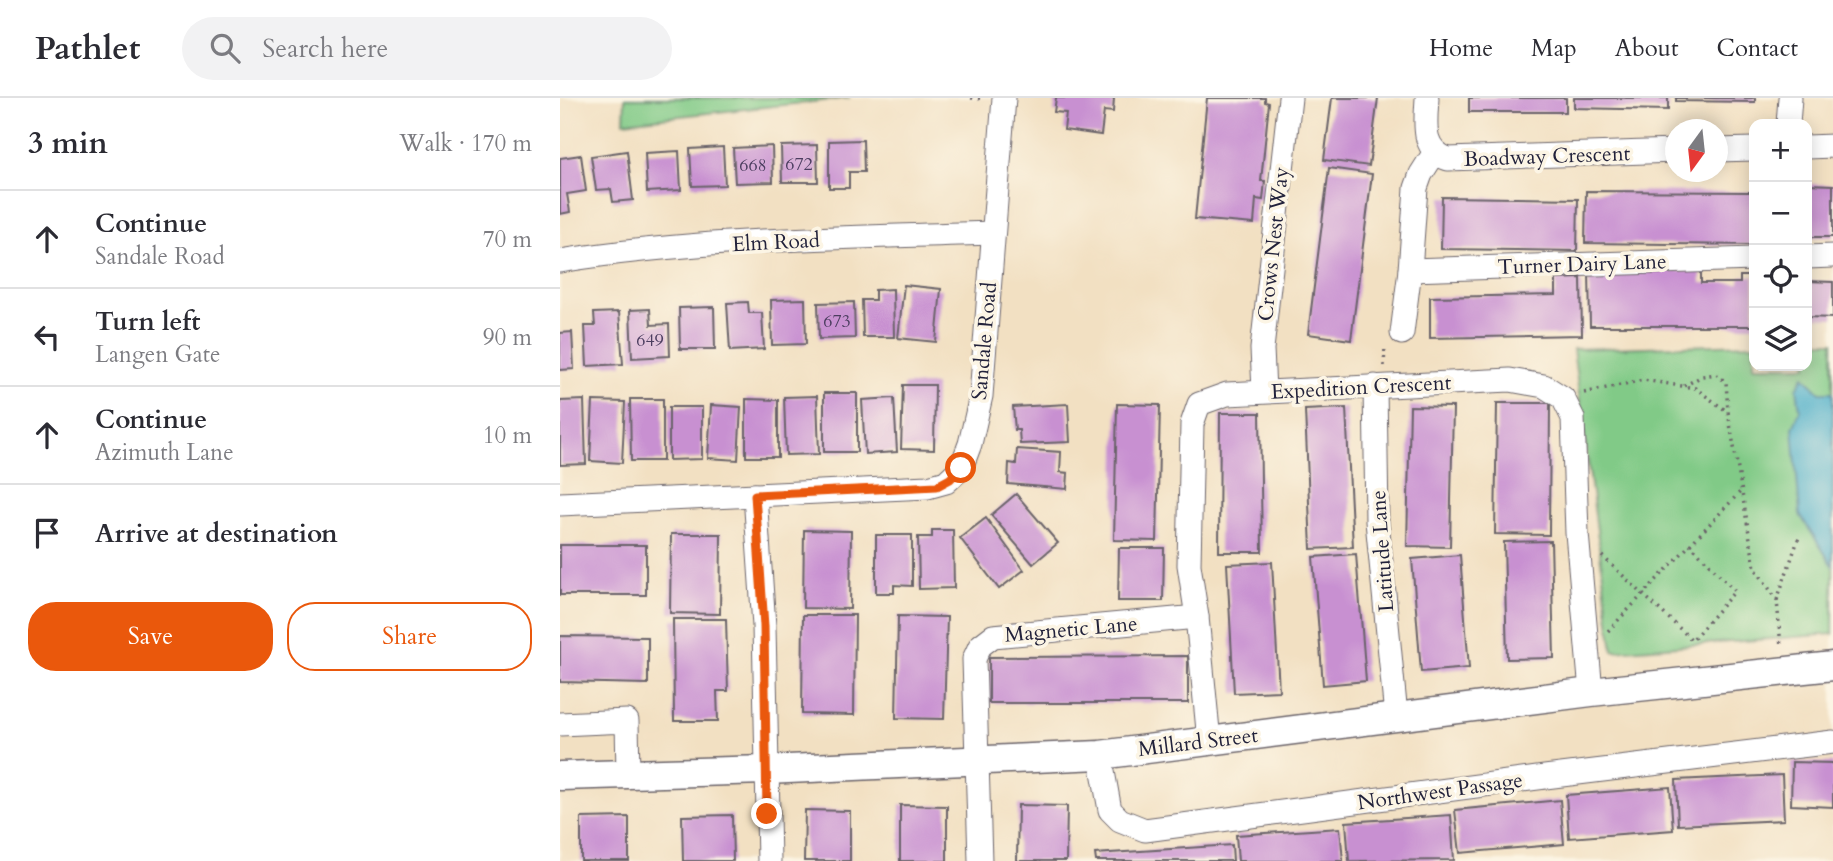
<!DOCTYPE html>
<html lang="en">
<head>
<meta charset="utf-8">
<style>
	body { margin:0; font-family:Cardo,serif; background:#f2f2f3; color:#2b2b33 }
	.controls { position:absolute; right:21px; top:21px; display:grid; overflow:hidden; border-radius:14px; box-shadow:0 4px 18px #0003 }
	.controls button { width:63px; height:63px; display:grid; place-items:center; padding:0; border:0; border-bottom:2px solid #e1e1e2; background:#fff; color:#2b2b33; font:35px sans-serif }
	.compass { position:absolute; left:1105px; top:21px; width:63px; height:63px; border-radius:50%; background:#fff; box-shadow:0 4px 18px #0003; rotate:195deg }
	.stop { position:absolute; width:21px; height:21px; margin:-16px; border:5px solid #ea580c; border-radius:50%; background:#fff }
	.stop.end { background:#ea580c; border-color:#fff; box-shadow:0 2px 7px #0008 }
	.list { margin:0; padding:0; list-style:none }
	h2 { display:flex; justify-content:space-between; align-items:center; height:91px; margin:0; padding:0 28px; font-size:30px }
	h2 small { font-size:23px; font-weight:400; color:#7c7c81 }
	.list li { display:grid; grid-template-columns:46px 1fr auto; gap:21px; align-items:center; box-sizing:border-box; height:98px; padding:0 28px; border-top:2px solid #e1e1e2 }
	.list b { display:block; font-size:26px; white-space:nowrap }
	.list p { margin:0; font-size:23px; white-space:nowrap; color:#7c7c81 }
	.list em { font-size:23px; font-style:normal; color:#7c7c81 }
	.actions { display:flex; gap:14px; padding:21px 28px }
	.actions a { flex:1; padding:16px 0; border:2px solid #ea580c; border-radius:28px; text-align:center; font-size:24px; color:#ea580c }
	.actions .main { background:#ea580c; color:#fff }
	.icon { flex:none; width:38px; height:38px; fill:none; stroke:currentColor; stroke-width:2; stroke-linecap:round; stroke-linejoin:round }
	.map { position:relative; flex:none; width:1273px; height:763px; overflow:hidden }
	header { display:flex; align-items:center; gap:42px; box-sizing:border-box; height:98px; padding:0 35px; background:#fff; border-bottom:2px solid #e1e1e2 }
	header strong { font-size:33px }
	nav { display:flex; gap:38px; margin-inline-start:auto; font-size:24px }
	.search { width:490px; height:63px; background:#f2f2f3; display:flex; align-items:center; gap:18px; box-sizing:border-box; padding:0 24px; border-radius:38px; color:#7c7c81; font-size:26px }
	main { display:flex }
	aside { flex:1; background:#fff }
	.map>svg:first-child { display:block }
	.green { fill:#81ca87; stroke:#527661; stroke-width:2 }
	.water { fill:#49adc9; stroke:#366882; stroke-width:2 }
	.building { fill:#c890d1 }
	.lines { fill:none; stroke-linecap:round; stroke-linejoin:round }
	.minor-casing { stroke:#6b646a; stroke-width:25 }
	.tertiary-casing { stroke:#6b646a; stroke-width:31 }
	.path { stroke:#6b646a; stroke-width:3.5; stroke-dasharray:2 5; stroke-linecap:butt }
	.minor { stroke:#fff; stroke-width:23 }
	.tertiary { stroke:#fff; stroke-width:28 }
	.route { stroke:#ea580c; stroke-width:9 }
	.labels { text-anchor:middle; stroke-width:7; stroke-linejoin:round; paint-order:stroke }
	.number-label { font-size:18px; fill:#4c3e60 }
	.street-label { font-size:21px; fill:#22223b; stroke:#fcf5e5 }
</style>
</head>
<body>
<header>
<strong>Pathlet</strong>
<div class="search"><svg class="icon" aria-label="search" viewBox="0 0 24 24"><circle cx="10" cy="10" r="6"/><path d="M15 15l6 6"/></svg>Search here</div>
<nav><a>Home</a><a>Map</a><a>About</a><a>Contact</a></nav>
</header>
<main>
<aside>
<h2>3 min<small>Walk · 170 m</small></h2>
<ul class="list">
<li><svg class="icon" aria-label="ahead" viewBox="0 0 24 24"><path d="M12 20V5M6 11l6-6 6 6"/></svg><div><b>Continue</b><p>Sandale Road</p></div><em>70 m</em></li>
<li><svg class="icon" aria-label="left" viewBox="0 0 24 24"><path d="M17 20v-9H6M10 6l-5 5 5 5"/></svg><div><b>Turn left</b><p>Langen Gate</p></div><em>90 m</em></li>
<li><svg class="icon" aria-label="ahead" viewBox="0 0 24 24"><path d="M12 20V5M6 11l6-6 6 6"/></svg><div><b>Continue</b><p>Azimuth Lane</p></div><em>10 m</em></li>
<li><svg class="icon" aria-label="arrive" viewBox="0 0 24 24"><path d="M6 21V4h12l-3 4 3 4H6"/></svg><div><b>Arrive at destination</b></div></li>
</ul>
<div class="actions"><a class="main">Save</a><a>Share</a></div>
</aside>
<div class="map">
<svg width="1273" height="763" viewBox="0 0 1273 763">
	<rect width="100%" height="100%" fill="#fcf5e5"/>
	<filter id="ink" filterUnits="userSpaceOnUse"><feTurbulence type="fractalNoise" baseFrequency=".0143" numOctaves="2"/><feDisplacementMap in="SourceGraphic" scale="14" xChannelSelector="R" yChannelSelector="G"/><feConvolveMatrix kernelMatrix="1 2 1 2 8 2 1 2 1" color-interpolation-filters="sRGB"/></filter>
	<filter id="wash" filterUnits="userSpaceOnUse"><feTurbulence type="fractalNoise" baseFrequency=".00686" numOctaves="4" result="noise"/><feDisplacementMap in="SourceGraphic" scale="28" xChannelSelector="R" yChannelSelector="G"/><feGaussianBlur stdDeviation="1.57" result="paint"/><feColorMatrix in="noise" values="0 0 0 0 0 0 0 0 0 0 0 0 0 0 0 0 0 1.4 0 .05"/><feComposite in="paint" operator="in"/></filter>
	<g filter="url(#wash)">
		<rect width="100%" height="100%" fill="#f2e0c2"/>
		<!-- green -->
		<g class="green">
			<path d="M65,0H290L64,24Z"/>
			<path d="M1247,244H1273V536L1053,553L1013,251L1194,246V268H1247Z"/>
		</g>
		<!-- water -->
		<path class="water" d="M1244,278L1260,294H1273V468L1240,417L1233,330L1240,312L1237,290Z"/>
		<g id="blocks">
			<!-- building -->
			<g class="building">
				<path d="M496,0H554L553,14L544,13L541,37L504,32L506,15L494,14Z"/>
				<path d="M647,0H705V4L709,5L701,83H705L703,102L696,101L694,126L635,121Z"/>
				<path d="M772,0H818L809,68L764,62Z"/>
				<rect x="909" y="0" width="97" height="14"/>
				<path d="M1014,0H1108V12L1014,10Z"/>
				<path d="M1116,0H1195V4L1116,3Z"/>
				<path d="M303,42L304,74H289V90H269V43Z"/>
				<path d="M257,47L258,84H222L221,48Z"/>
				<path d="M212,48L213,84L175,85L173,50Z"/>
				<path d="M163,49L165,87L132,88L130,51Z"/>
				<path d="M67,53L73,102L53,104L51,91L36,92L31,58Z"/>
				<path d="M119,53L121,92L87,94L85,55Z"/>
				<path d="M21,57L26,93L7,96L10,114L0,116V60Z"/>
				<path d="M769,70L812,76L791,242L748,236Z"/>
				<path d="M1247,86L1273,87V139H1247Z"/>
				<path d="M1026,93L1194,94L1193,147L1025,145Z"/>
				<path d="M882,99L1018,101L1017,153L881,151Z"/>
				<path d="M1029,173H1141V185H1180V178H1194V228H1030Z"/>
				<path d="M1021,180L1022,237L870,240V199L996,197V181Z"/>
				<path d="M1247,183L1273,184V220L1247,219Z"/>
				<path d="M344,187L381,191L376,244L338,240Z"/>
				<path d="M333,191L334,239H303L302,202H315V192Z"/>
				<path d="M245,201L246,246L212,247L211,202Z"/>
				<path d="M188,204L189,215H202L204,251L170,253L167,205Z"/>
				<path d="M294,204L295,240L259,241L258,205Z"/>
				<path d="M154,209L155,251H120L119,210Z"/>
				<path d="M90,211L91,227L109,226L110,258L72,260L70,212Z"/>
				<path d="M59,214L63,266L27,268L25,228H35L34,215Z"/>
				<path d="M12,234L14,271L0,272V235Z"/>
				<path d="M343,287H375L374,352L341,351Z"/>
				<rect x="264" y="295" width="33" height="59"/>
				<path d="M257,298L259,356L226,357L224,299Z"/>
				<path d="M334,300L337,354L305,356L302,302Z"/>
				<path d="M70,301H103V363H71Z"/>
				<path d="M186,301L218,302V359H186Z"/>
				<path d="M24,302L26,366L0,367V303Z"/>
				<path d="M33,303L65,304L62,365L30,363Z"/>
				<path d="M937,305H990L989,437L935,436Z"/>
				<path d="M508,306L510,344L460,346L459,332H455L453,309Z"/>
				<path d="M557,306L600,307L597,443L554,442Z"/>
				<path d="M151,307L181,309L178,362L148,360Z"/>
				<path d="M850,308L893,309L890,449L847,448Z"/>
				<path d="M109,309H142V361L109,362Z"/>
				<path d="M786,310L793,449L751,451L745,312Z"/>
				<path d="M660,315H700L702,454H659Z"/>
				<path d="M457,351L501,354L500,374L508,375L507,391L448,386L449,365L456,366Z"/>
				<path d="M456,396L498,445L473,466L431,417Z"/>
				<path d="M426,420L464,472L439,491L400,440Z"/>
				<path d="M244,432L291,433L290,511L243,510Z"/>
				<path d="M372,432H393L394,490L359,491L358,439H372Z"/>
				<path d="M111,436H161L160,516L110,515Z"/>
				<path d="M316,437H352V488L334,487V495H316Z"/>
				<path d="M991,443L994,560L947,561L944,444Z"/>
				<rect x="0" y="447" width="86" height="50"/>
				<path d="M559,450H604L603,503H558Z"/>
				<path d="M796,456L806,583L763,587L753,459Z"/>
				<path d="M900,457L909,570L861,574L852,461Z"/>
				<path d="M712,464L719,593L674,595L667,466Z"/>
				<path d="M243,517H295L294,617L242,616Z"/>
				<path d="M338,518L387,519L384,621L336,620Z"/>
				<path d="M113,521H166L168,593H157L158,623H114Z"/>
				<path d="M0,538L88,539V586L0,584Z"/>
				<path d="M628,558V605H429V559Z"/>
				<path d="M1232,664L1273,665V709L1231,707Z"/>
				<path d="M1222,677L1224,722L1118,727L1116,682Z"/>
				<path d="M1110,689L1113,732L1009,740L1006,697Z"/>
				<path d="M1000,702L1004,746L900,755L895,712Z"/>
				<path d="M340,707L387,708V763H340Z"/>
				<path d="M458,707L507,708L506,763H457Z"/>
				<path d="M245,712L290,713V763H244Z"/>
				<path d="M172,717L173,763H123L122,718Z"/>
				<path d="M891,717L894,762L789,763L786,724Z"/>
				<path d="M69,719V763H21V720Z"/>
				<path d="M780,730L783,763H678L676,737Z"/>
				<path d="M672,747L673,763H536L535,756Z"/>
			</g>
		</g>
	</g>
	<g filter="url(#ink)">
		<use href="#blocks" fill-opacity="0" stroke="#6b646a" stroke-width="2"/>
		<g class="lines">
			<!-- minor casing -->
			<g class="minor-casing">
				<g id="minor">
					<path d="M867,0C866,24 860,51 888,61L1115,53"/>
					<path d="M1228,26L1230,0"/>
					<path d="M1247,49L1273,48"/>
					<path d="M1157,52L1194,51"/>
					<path d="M1247,159L1273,158"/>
					<path d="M0,163C142,140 288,140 432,135"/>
					<path d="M850,172L1194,161"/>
					<path d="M842,235L850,172L856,90L861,76L875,54"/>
					<path d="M815,288L817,423L836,618"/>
					<path d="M704,293L702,251L730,0"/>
					<path d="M195,397L204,528L209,763"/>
					<path d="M0,406L368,389L386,384L401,370L410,346L421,298L444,0"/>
					<path d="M0,626L67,623L68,676"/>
					<path d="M649,643L637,519L629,467L632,326L639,306L667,296L950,282L984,288L1003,300L1013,320L1017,435L1031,594"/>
					<path d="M540,657L550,712L560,722L585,732L985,679L1273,644"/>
					<path d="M420,763L414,561L420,548L433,538L637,519"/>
				</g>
			</g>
			<!-- tertiary casing -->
			<g class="tertiary-casing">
				<path id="tertiary" d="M0,678L206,672L540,657L1031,594L1273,568"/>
			</g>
			<!-- path -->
			<g class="path">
				<path d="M411,0L423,1"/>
				<path d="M824,268L825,248"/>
				<path d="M1124,288L1142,278L1156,276L1166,284L1168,314"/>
				<path d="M1024,295L1083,282L1135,290L1168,314L1195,470L1217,502L1221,549"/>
				<path d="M1042,458L1132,542L1175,493L1130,446"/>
				<path d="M1217,502L1239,439"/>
				<path d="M1048,533L1182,392"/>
			</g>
			<!-- minor -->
			<use href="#minor" class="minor"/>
			<!-- tertiary -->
			<use href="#tertiary" class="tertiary"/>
		</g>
	</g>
	<g class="lines" filter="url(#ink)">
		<!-- route -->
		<path class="route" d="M207,716L204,528L195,397L377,388L390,381L401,370"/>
	</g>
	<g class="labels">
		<!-- number labels -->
		<g class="number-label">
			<text x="239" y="72">672</text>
			<text x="193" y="73">668</text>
			<text x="277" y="229">673</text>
			<text x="90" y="248">649</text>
		</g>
		<!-- street labels -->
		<g class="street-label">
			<text transform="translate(987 58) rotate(-2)" y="7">Boadway Crescent</text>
			<text transform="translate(216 144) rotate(-3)" y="7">Elm Road</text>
			<text transform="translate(713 146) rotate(-84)" y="7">Crows Nest Way</text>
			<text transform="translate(1022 166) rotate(-2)" y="7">Turner Dairy Lane</text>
			<text transform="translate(424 243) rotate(-85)" y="7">Sandale Road</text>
			<text transform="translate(801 289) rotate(-3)" y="7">Expedition Crescent</text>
			<text transform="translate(822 453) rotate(-94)" y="7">Latitude Lane</text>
			<text transform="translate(511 531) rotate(-5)" y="7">Magnetic Lane</text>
			<text transform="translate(638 644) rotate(-7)" y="7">Millard Street</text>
			<text transform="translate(880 693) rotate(-8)" y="7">Northwest Passage</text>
		</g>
	</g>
</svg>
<div class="controls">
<button>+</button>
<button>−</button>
<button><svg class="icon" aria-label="locate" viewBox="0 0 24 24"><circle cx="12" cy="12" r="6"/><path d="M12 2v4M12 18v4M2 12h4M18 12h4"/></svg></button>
<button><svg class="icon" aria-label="layers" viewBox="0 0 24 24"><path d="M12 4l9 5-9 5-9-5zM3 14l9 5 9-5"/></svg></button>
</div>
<svg class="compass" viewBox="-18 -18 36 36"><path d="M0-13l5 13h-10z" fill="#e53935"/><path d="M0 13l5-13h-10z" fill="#7c7c81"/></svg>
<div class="stop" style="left:401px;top:370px"></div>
<div class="stop end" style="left:207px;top:716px"></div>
</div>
</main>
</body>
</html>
